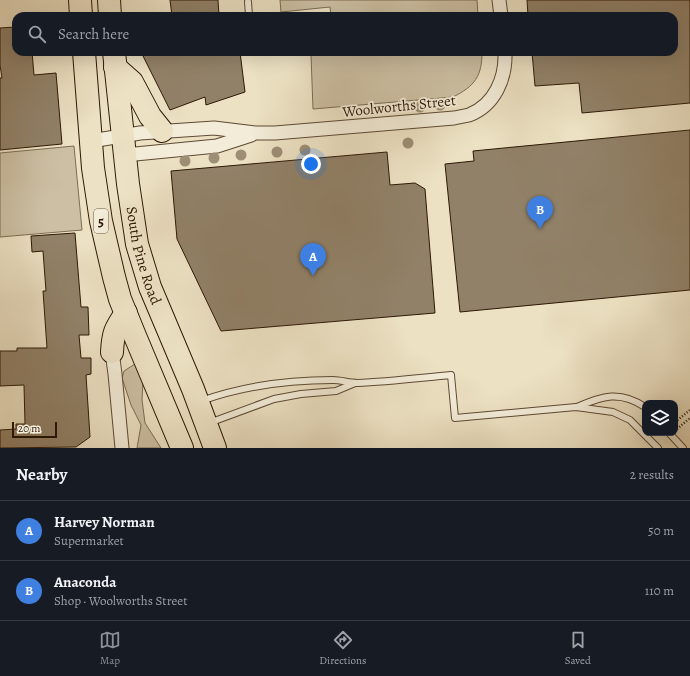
<!DOCTYPE html>
<html lang="en">
<head>
<meta charset="utf-8">
<style>
	body { margin:0; font-family:Alegreya,serif; background:#20242c; color:#f1f3f6 }
	.controls { position:absolute; right:12px; bottom:12px; display:grid; overflow:hidden; border-radius:8px; box-shadow:0 4px 16px #0002 }
	.controls button { width:36px; height:36px; display:grid; place-items:center; padding:0; border:0; border-bottom:1px solid #363941; background:#171b24; color:#f1f3f6; font:20px sans-serif }
	.scale { position:absolute; left:12px; bottom:10px; width:45px; box-sizing:border-box; padding-left:4px; border:2px solid #2e1806; border-top:0; font-size:11px; line-height:14px; white-space:nowrap; color:#2e1806; -webkit-text-stroke:3px #f3ecd8; paint-order:stroke }
	.you { position:absolute; left:311px; top:164px; width:14px; height:14px; margin:-10px; border:3px solid #fff; border-radius:50%; background:#1a73e8; box-shadow:0 0 0 6px #1a73e833 }
	.badge { display:grid; place-items:center; width:26px; height:26px; border-radius:50%; background:#8c9099; color:#fff; font-size:13px; font-weight:700 }
	.pin { position:absolute; translate:-50% -33px; filter:drop-shadow(0 1px 2px #0008) }
	.pin::after { content:''; position:absolute; top:21px; width:14px; height:12px; background:inherit; clip-path:polygon(0 0,100% 0,50% 100%) }
	.list { margin:0; padding:0; list-style:none }
	h2 { display:flex; justify-content:space-between; align-items:center; height:52px; margin:0; padding:0 16px; font-size:17px }
	h2 small { font-size:13px; font-weight:400; color:#9ea1a6 }
	.list li { display:grid; grid-template-columns:26px 1fr auto; gap:12px; align-items:center; box-sizing:border-box; height:60px; padding:0 16px; border-top:1px solid #363941 }
	.list b { display:block; font-size:15px; white-space:nowrap }
	.list p { margin:0; font-size:13px; white-space:nowrap; color:#9ea1a6 }
	.list em { font-size:13px; font-style:normal; color:#9ea1a6 }
	.icon { flex:none; width:22px; height:22px; fill:none; stroke:currentColor; stroke-width:2; stroke-linecap:round; stroke-linejoin:round }
	.map { position:relative; flex:none; width:690px; height:448px; overflow:hidden }
	.search { position:absolute; background:#171b24; box-shadow:0 4px 16px #0002; left:12px; right:12px; top:12px; height:44px; display:flex; align-items:center; gap:10px; box-sizing:border-box; padding:0 14px; border-radius:12px; color:#9ea1a6; font-size:15px }
	.sheet { height:172px; background:#171b24 }
	nav { display:flex; justify-content:space-around; align-items:center; box-sizing:border-box; height:56px; border-top:1px solid #363941; background:#171b24; font-size:11px; color:#9ea1a6 }
	nav a { display:grid; justify-items:center; gap:2px }
	nav .on { color:#8c9099 }
	.map>svg:first-child { display:block }
	.green { fill:#ccbfa3; stroke:#7d6c54 }
	.building { fill:#918168; stroke:#2e1806 }
	.lines { fill:none; stroke-linecap:round; stroke-linejoin:round }
	.lane-casing { stroke:#5e4a35; stroke-width:8 }
	.street-casing { stroke:#5e4a35; stroke-width:15 }
	.highway-casing { stroke:#2e1806; stroke-width:24 }
	.path { stroke:#2e1806; stroke-width:2.5; stroke-dasharray:1 2; stroke-linecap:butt }
	.lane { stroke:#f3ecd8; stroke-width:6 }
	.street { stroke:#f3ecd8; stroke-width:13 }
	.highway { stroke:#ece1c3; stroke-width:22 }
	.tree { fill:#9d8e75 }
	.labels { text-anchor:middle; stroke-width:3.5; stroke-linejoin:round; paint-order:stroke }
	.shield { fill:#f3ecd8; stroke:#695845; stroke-width:1 }
	.shield-label { font-size:14px; font-weight:bold; fill:#2e1806 }
	.street-label { font-size:15px; fill:#2e1806; stroke:#f3ecd8 }
</style>
</head>
<body>
<div class="map">
<svg width="690" height="448" viewBox="0 0 690 448">
	<rect width="100%" height="100%" fill="#ece1c3"/>
	<filter id="stains"><feTurbulence type="fractalNoise" baseFrequency=".005" numOctaves="4"/><feColorMatrix values="0 0 0 0 .2 0 0 0 0 .09 0 0 0 0 .02 0 0 0 .5 -.17"/></filter>
	<radialGradient id="worn" r=".72"><stop offset=".6" stop-color="#630" stop-opacity="0"/><stop offset="1" stop-color="#630" stop-opacity=".3"/></radialGradient>
	<!-- green -->
	<g class="green">
		<path d="M280,0H477L478,16H331L330,7L281,12Z"/>
		<path d="M333,52H482C482,76 475,86 453,97L313,109L311,55H333Z"/>
		<path d="M74,146L82,230L0,237V153Z"/>
		<path d="M138,362L143,380L142,400L145,423L161,448H137L141,425L131,405L122,378L124,371Z"/>
	</g>
	<!-- building -->
	<g class="building">
		<path d="M170,0H218L219,16H172Z"/>
		<path d="M527,0H690V103L582,113L579,83L535,86L532,52H674V16H528Z"/>
		<path d="M16,27V52H32L34,75L56,73L62,144L0,150V78H2L0,65V28Z"/>
		<path d="M141,52H240L245,92L206,105L205,97L170,110Z"/>
		<path d="M690,130V290L460,312L445,164L474,161L473,151Z"/>
		<path d="M387,152L390,185L415,183L425,189L435,313L221,331L177,239L171,171Z"/>
		<path d="M75,233L81,307H88L89,335H79L81,358H91V374L86,375L90,437L76,447L0,448V430L16,429V424H25L24,385L0,386V351H17V348H47L43,291H46L43,251L32,252L31,236Z"/>
	</g>
	<g class="lines">
		<!-- lane casing -->
		<g class="lane-casing">
			<g id="lane">
				<path d="M248,2L249,16"/>
				<path d="M201,401C243,386 288,380 333,380C341,380 349,383 357,383C388,382 419,378 451,375L455,418L576,407L613,412L630,420L658,448"/>
				<path d="M577,407C602,396 620,390 645,407"/>
				<path d="M209,423L274,399L301,394L336,391L355,383"/>
				<path d="M669,433L683,448"/>
			</g>
		</g>
		<!-- street casing -->
		<g class="street-casing">
			<g id="street">
				<path d="M499,0L501,16"/>
				<path d="M91,141L140,133L214,128L255,133H275L454,118C459,117 464,116 469,115C495,105 506,78 505,52"/>
				<path d="M125,155L217,146L251,135"/>
				<path d="M112,352L115,374L122,448"/>
			</g>
		</g>
		<!-- highway casing -->
		<g class="highway-casing">
			<g id="highway">
				<path d="M80,0L81,16"/>
				<path d="M109,0L110,16"/>
				<path d="M84,52L93,168L101,221L114,277L120,299L135,336L182,448"/>
				<path id="s1" d="M114,52L128,184L137,244L150,287L193,389L215,448"/>
				<path d="M115,67L132,82L150,116L162,131"/>
				<path d="M112,352C113,333 115,329 126,313"/>
			</g>
		</g>
		<!-- path -->
		<g class="path">
			<path d="M675,422L690,410"/>
			<path d="M677,429L690,418"/>
		</g>
		<!-- lane -->
		<use href="#lane" class="lane"/>
		<!-- street -->
		<use href="#street" class="street"/>
		<!-- highway -->
		<use href="#highway" class="highway"/>
	</g>
	<!-- trees -->
	<g class="tree">
		<circle cx="440" cy="105" r="5.5"/>
		<circle cx="420" cy="107" r="5.5"/>
		<circle cx="408" cy="143" r="5.5"/>
		<circle cx="305" cy="150" r="5.5"/>
		<circle cx="277" cy="152" r="5.5"/>
		<circle cx="241" cy="155" r="5.5"/>
		<circle cx="214" cy="158" r="5.5"/>
		<circle cx="185" cy="161" r="5.5"/>
	</g>
	<g class="labels">
		<!-- shield labels -->
		<rect class="shield" x="94" y="209" width="14" height="24" rx="3"/>
		<g class="shield-label">
			<text x="101" y="226">5</text>
		</g>
		<!-- street labels -->
		<g class="street-label">
			<text transform="translate(399 106) rotate(-6)" y="5">Woolworths Street</text>
			<text dy="5" stroke="none"><textPath href="#s1" startOffset="206">South Pine Road</textPath></text>
		</g>
	</g>
	<rect width="100%" height="100%" filter="url(#stains)"/>
	<rect width="100%" height="100%" fill="url(#worn)"/>
</svg>
<div class="controls">
<button><svg class="icon" aria-label="layers" viewBox="0 0 24 24"><path d="M12 4l9 5-9 5-9-5zM3 14l9 5 9-5"/></svg></button>
</div>
<div class="scale">20 m</div>
<div class="you"></div>
<div class="pin badge" style="left:313px;top:276px;background:#3f7fe0">A</div>
<div class="pin badge" style="left:540px;top:229px;background:#3f7fe0">B</div>
<div class="search"><svg class="icon" aria-label="search" viewBox="0 0 24 24"><circle cx="10" cy="10" r="6"/><path d="M15 15l6 6"/></svg>Search here</div>
</div>
<section class="sheet">
<h2>Nearby<small>2 results</small></h2>
<ul class="list">
<li><span class="badge" style="background:#3f7fe0">A</span><div><b>Harvey Norman</b><p>Supermarket</p></div><em>50 m</em></li>
<li><span class="badge" style="background:#3f7fe0">B</span><div><b>Anaconda</b><p>Shop · Woolworths Street</p></div><em>110 m</em></li>
</ul>
</section>
<nav>
<a class="on"><svg class="icon" aria-label="map" viewBox="0 0 24 24"><path d="M3 6l6-2 6 2 6-2v14l-6 2-6-2-6 2zM9 4v14M15 6v14"/></svg>Map</a>
<a><svg class="icon" aria-label="directions" viewBox="0 0 24 24"><path d="M12 3l9 9-9 9-9-9zM9 14v-3h6M13 9l2 2-2 2"/></svg>Directions</a>
<a><svg class="icon" aria-label="saved" viewBox="0 0 24 24"><path d="M7 4h10v16l-5-4-5 4z"/></svg>Saved</a>
</nav>
</body>
</html>
